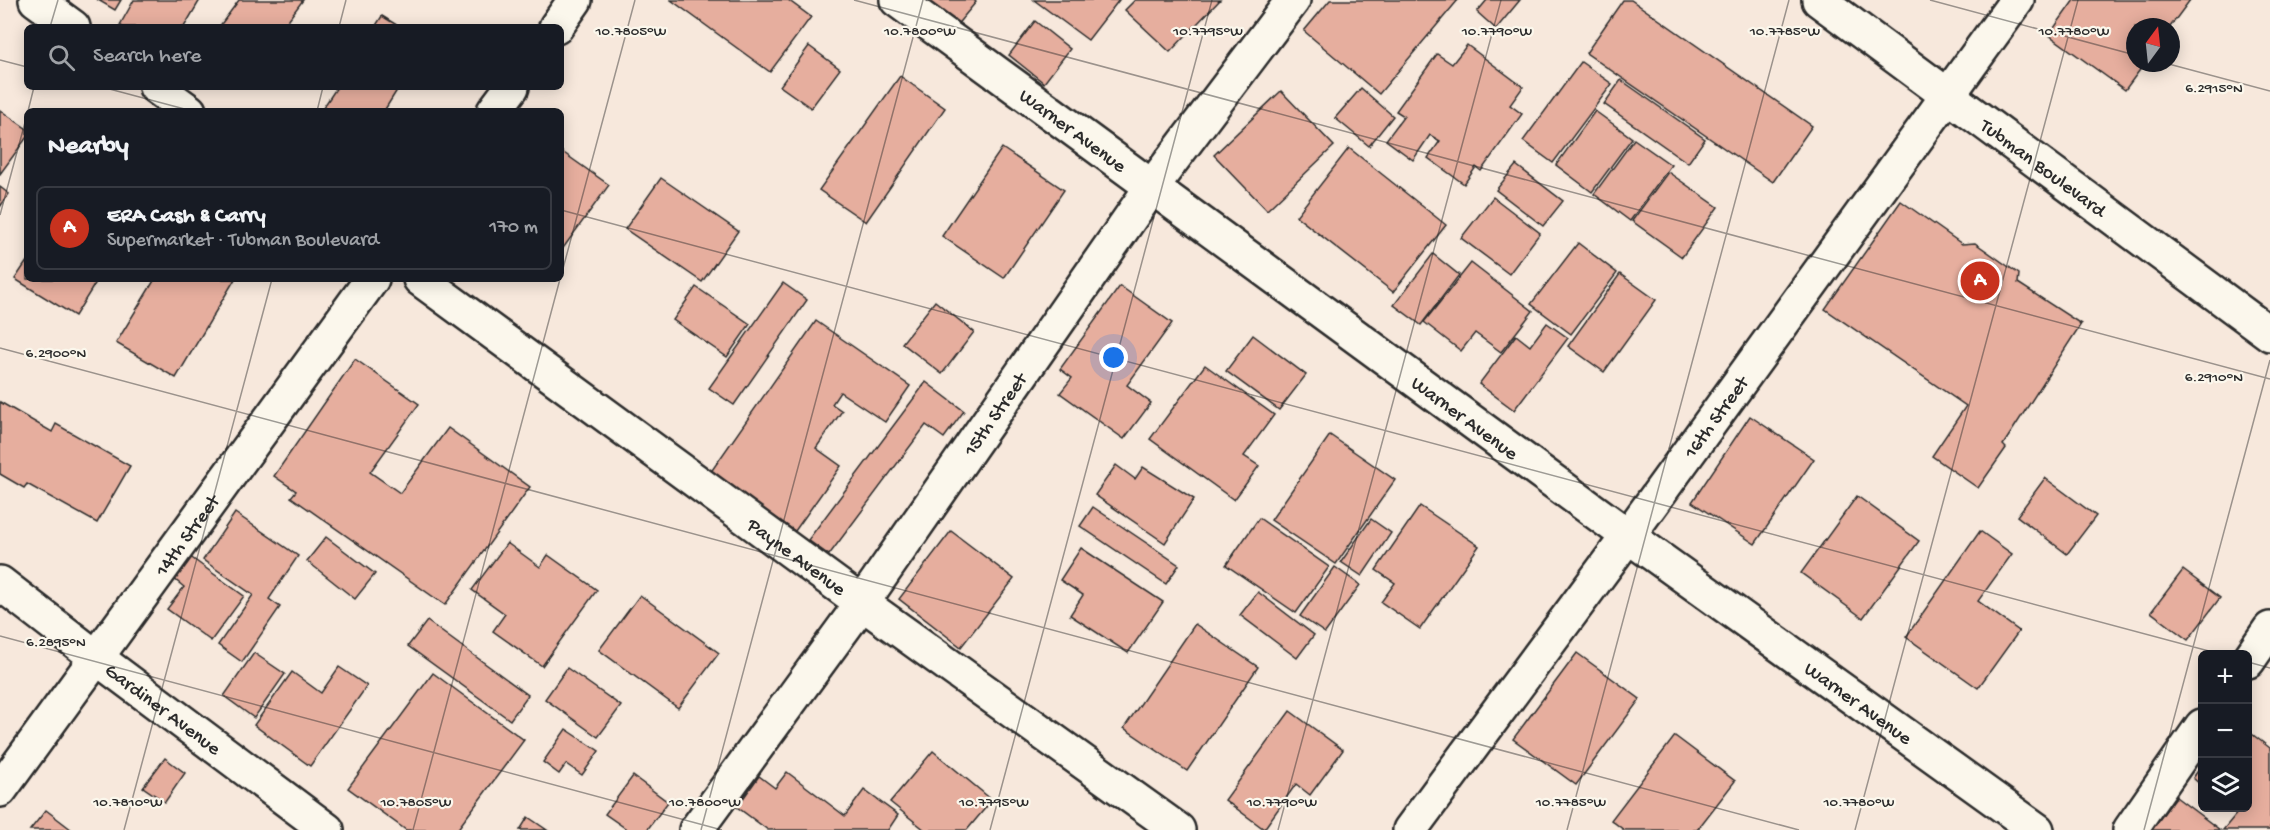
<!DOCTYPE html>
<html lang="en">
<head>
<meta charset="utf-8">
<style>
	body { margin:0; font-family:"Gochi Hand",sans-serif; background:#20242c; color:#f1f3f6 }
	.controls { position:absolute; right:18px; bottom:18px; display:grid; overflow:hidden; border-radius:9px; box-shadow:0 3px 15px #0003 }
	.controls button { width:54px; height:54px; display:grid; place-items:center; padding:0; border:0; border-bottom:2px solid #363941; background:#171b24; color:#f1f3f6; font:30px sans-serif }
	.compass { position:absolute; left:2126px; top:18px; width:54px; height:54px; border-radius:50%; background:#171b24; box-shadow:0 3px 15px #0003; rotate:15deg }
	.you { position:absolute; left:1114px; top:358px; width:21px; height:21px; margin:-15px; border:4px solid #fff; border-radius:50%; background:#1a73e8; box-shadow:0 0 0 9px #1a73e833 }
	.badge { display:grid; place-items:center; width:39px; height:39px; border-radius:50%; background:#c8321e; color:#fff; font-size:20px; font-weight:700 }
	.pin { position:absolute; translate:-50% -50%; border:3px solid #fff; box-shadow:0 2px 6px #0006 }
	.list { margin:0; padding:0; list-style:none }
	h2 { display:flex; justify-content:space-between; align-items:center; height:78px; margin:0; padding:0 24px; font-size:26px }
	h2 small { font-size:20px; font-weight:400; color:#9ea1a6 }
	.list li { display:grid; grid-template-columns:39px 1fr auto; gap:18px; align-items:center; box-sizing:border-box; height:84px; margin:0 12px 12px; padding:0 12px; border:2px solid #363941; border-radius:9px }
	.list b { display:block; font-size:22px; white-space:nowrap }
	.list p { margin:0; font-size:20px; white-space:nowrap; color:#9ea1a6 }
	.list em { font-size:20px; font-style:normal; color:#9ea1a6 }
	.icon { flex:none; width:33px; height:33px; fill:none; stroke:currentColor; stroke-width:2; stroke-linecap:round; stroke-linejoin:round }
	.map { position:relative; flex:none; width:2270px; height:830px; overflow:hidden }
	.search { position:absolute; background:#171b24; box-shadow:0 3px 15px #0003; left:24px; top:24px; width:540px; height:66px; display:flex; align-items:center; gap:15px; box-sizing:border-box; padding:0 21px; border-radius:9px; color:#9ea1a6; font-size:22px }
	.panel { position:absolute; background:#171b24; box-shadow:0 3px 15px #0003; left:24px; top:108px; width:540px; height:174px; border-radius:9px }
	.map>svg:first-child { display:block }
	.building { fill:#e6ae9e; stroke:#2b2b2b; stroke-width:1.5 }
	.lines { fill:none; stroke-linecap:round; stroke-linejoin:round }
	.minor-casing { stroke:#2b2b2b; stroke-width:38 }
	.highway-casing { stroke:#2b2b2b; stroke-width:38 }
	.minor { stroke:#fbf7ec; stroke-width:33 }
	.highway { stroke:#fbf7ec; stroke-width:33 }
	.ticks { fill:none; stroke:#2b2b2b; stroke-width:1.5; stroke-opacity:0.45 }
	.labels { text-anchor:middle; stroke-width:4.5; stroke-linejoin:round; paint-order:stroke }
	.street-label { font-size:20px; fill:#2b2b2b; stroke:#fbf7ec }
	.ticks-label { font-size:15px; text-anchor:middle; fill:#2b2b2b; stroke:#fbf7ec; stroke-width:4.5; stroke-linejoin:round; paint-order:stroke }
</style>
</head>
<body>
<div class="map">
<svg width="2270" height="830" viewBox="0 0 2270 830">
	<rect width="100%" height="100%" fill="#f7e8dc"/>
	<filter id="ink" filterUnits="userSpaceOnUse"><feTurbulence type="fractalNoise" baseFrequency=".0167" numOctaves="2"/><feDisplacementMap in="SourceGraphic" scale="12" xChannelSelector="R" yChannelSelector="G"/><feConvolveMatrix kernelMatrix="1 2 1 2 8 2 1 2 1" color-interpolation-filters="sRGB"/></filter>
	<g filter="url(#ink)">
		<!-- building -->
		<g class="building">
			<path d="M98,0H121L115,10Z"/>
			<path d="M134,0H200L184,27H123L120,25Z"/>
			<path d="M239,0H303L283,27H219Z"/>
			<path d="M671,0H788L811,17L770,72Z"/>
			<path d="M910,0H974L976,2L950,33Z"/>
			<path d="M1034,0H1119L1088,40Z"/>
			<path d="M1135,0H1220L1170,52L1125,10Z"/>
			<path d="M1330,0H1458L1379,94L1304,31Z"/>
			<path d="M1487,0H1520L1496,29L1477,12Z"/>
			<path d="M1623,0H1631L1812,126L1773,182L1586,53Z"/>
			<path d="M2074,0H2190L2170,27H2135V63H2145L2125,90L2049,35Z"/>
			<path d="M382,16L400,27H375Z"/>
			<path d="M1035,21L1070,49L1044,83L1009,55Z"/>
			<path d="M1467,45L1523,87L1510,105L1522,114L1481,171L1476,167L1464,184L1428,158L1440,141L1430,135L1413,160L1386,140L1404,116L1396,111L1437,54L1452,64Z"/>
			<path d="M809,46L840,69L811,108L780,86Z"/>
			<path d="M1581,62L1612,84L1553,163L1523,141Z"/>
			<path d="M900,76L945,108L866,222L819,190Z"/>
			<path d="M1621,80L1705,139L1688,163L1604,104Z"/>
			<path d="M337,87H399L384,111H321Z"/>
			<path d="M1361,88L1393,116L1369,146L1335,118Z"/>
			<path d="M1281,91L1334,146L1267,210L1214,155Z"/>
			<path d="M0,110L27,129V137L0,174Z"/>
			<path d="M1595,111L1632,138L1592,192L1556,165Z"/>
			<path d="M1634,139L1671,165L1630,221L1594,194Z"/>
			<path d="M1002,148L1064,190L1004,278L942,236Z"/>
			<path d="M1349,148L1446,225L1393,292L1296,216Z"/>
			<path d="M561,151L609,185L561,251Z"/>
			<path d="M1516,165L1563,201L1543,226L1496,190Z"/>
			<path d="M1668,172L1718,207L1682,257L1632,221Z"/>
			<path d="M661,178L738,231L702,282L625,229Z"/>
			<path d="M0,187L9,194L0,207Z"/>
			<path d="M1493,197L1540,233L1509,274L1461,238Z"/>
			<path d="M1901,201L1962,244L1975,243L2019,274L2018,283L2081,324L2003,445L2006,448L1978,488L1932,456L1966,406L1825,309Z"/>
			<path d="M1578,243L1617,273L1571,334L1531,304Z"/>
			<path d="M1433,254L1459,275L1421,325L1394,305Z"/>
			<path d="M27,261V279H98L75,316L15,279Z"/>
			<path d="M1471,263L1533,311L1501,352L1475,333L1461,351L1424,322Z"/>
			<path d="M1620,274L1656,300L1604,372L1568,346Z"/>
			<path d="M155,279H235L176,378L116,343Z"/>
			<path d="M783,283L807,300L734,405L709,388Z"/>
			<path d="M1120,286L1172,323L1127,385L1151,403L1124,439L1060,393L1072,378L1060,369Z"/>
			<path d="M696,287L750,324L727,357L673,320Z"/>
			<path d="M935,301L974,332L942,374L902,343Z"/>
			<path d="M816,321L910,386L885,422L840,392L832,404L842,411L816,448L841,466L795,531L710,473Z"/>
			<path d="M1547,323L1568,338L1514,410L1479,384L1516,335L1530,346Z"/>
			<path d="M1253,335L1306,375L1279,410L1226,371Z"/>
			<path d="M355,359L419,404L370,472L400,493L448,428L530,487L445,605L291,497L296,491L274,476Z"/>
			<path d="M1205,365L1274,415L1244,456L1259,466L1234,500L1150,439Z"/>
			<path d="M926,382L964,411L944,438L926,425L829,555L808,540Z"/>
			<path d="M0,402L52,432L56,424L130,466L97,523L27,484L24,488L0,474Z"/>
			<path d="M1750,416L1814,459L1755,544L1692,502Z"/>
			<path d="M1330,435L1395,480L1336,564L1271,520Z"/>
			<path d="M1116,465L1135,479L1143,467L1194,499L1165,543L1095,495Z"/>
			<path d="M2045,478L2096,516L2067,554L2017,516Z"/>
			<path d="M1857,496L1919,541L1863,618L1801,573Z"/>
			<path d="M1420,506L1479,546L1420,629L1381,602L1395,583L1376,570Z"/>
			<path d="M1093,507L1179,565L1166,584L1080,526Z"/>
			<path d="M235,513L298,556L269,599L280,607L242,662L218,645L253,595L203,560Z"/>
			<path d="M1259,518L1329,567L1296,613L1226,565Z"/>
			<path d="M1371,519L1391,533L1362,576L1341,562Z"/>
			<path d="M951,531L1014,579L961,647L899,599Z"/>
			<path d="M1980,531L2012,554L1978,601L2019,631L1978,688L1906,637Z"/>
			<path d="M326,537L375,574L355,599L307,561Z"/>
			<path d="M507,543L540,567L548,555L597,590L542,666L493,631L505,614L472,590Z"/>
			<path d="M1081,548L1163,602L1128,653L1070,615L1083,595L1060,580Z"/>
			<path d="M189,556L244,596L211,641L167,609L184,587L173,578Z"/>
			<path d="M1335,567L1360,585L1325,633L1300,616Z"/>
			<path d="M2183,570L2220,598L2188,640L2151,612Z"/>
			<path d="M1258,592L1314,635L1297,658L1240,615Z"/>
			<path d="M640,595L719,653L678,708L599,650Z"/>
			<path d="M427,621L528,695L510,720L408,646Z"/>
			<path d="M1195,624L1258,667L1187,771L1124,728Z"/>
			<path d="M254,653L285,674L254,718L224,696Z"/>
			<path d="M1577,653L1640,699L1576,785L1513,739Z"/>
			<path d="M339,667L367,686L310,766L254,725L292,672L321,693Z"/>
			<path d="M567,668L621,706L598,737L545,699Z"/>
			<path d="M433,673L524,740L457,830H406L348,788Z"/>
			<path d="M1290,711L1343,750L1310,795L1296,784L1264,829L1225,800Z"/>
			<path d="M566,729L599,751L582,775L566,764L559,774L543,762Z"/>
			<path d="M2248,731L2270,748V830H2223L2238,812L2232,808H2248Z"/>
			<path d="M1675,736L1735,781L1697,830H1624L1611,820Z"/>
			<path d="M933,751L992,800L967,830H925L890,802Z"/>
			<path d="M165,758L185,773L165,802L143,787Z"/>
			<path d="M2202,765V786L2193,778Z"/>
			<path d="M787,772L845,816L864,790L898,815L888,830H768L737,807L759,776L775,788Z"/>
			<path d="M633,776L668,802L647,830H628L605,814Z"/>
			<path d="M2176,797L2220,830H2151Z"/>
			<path d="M46,810L72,830H30Z"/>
			<path d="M528,817L547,830H520Z"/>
		</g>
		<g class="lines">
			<!-- minor casing -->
			<g class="minor-casing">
				<g id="minor">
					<path d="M36,0L73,27"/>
					<path id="s1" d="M897,0L1628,536L2037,830"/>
					<path d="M556,27L575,0"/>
					<path d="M156,87L189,111"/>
					<path d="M494,111L512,87"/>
					<path id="s2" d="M420,279L862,603L1178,830"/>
					<path id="s3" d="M0,583L97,658L327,830"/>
					<path d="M2248,661L2270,629"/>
					<path id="s4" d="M0,790L372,279"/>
					<path id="s5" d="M696,830L862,603L1151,188L1293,0"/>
					<path id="s6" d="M1410,830L1628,536L2017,0"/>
					<path d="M2130,830L2202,726"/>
				</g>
			</g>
			<!-- highway casing -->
			<g class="highway-casing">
				<g id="highway">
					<path id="s7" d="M1819,0L2270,334"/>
				</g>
			</g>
			<!-- minor -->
			<use href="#minor" class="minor"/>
			<!-- highway -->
			<use href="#highway" class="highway"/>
		</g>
	</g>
	<!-- ticks -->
	<path class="ticks" d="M854,0L2270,379M1930,0L2135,55M50,27L58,0M339,27L346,0M0,60L27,67M2165,63L2270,91M102,87L192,111M28,111L34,87M317,111L323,87M561,210L2220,654M0,215L27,115M561,276L635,0M0,348L1799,830M0,636L722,830M2248,662L2270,668M124,830L272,279M413,830L560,279M701,830L923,0M990,830L1212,0M1278,830L1501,0M1567,830L1789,0M1855,830L2078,0M2144,830L2270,360"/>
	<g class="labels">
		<!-- street labels -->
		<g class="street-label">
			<text dy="7" stroke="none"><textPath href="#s1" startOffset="219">Warner Avenue</textPath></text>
			<text dy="7" stroke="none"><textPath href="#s7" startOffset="280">Tubman Boulevard</textPath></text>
			<text dy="7" stroke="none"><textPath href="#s5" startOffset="512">15th Street</textPath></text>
			<text dy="7" stroke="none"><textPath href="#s6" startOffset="514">16th Street</textPath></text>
			<text dy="7" stroke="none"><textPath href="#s1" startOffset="705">Warner Avenue</textPath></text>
			<text dy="7" stroke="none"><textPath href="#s4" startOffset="316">14th Street</textPath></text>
			<text dy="7" stroke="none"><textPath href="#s2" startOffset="468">Payne Avenue</textPath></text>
			<text dy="7" stroke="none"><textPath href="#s1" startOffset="1191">Warner Avenue</textPath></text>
			<text dy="7" stroke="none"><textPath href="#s3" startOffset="206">Gardiner Avenue</textPath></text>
		</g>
	</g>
	<g class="ticks-label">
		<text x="631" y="35">10.7805°W</text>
		<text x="920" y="35">10.7800°W</text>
		<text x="1208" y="35">10.7795°W</text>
		<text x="1497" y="35">10.7790°W</text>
		<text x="1785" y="35">10.7785°W</text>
		<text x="2074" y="35">10.7780°W</text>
		<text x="2214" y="92">6.2915°N</text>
		<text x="56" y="357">6.2900°N</text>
		<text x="2214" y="381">6.2910°N</text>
		<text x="56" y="646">6.2895°N</text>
		<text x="128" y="806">10.7810°W</text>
		<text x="416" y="806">10.7805°W</text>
		<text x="705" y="806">10.7800°W</text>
		<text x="994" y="806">10.7795°W</text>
		<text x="1282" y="806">10.7790°W</text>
		<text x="1571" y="806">10.7785°W</text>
		<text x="1859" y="806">10.7780°W</text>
	</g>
</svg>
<div class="controls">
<button>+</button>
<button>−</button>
<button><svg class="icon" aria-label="layers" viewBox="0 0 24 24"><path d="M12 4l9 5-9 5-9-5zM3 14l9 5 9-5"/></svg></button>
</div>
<svg class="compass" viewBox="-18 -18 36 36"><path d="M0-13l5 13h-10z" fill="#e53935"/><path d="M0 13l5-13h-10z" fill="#9ea1a6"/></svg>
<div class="you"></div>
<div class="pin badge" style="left:1980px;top:281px">A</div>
<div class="search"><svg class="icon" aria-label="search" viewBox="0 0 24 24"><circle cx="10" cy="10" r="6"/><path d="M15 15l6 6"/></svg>Search here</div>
<section class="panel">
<h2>Nearby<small></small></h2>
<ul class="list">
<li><span class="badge">A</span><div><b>ERA Cash &amp; Carry</b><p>Supermarket · Tubman Boulevard</p></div><em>170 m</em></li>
</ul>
</section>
</div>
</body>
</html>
